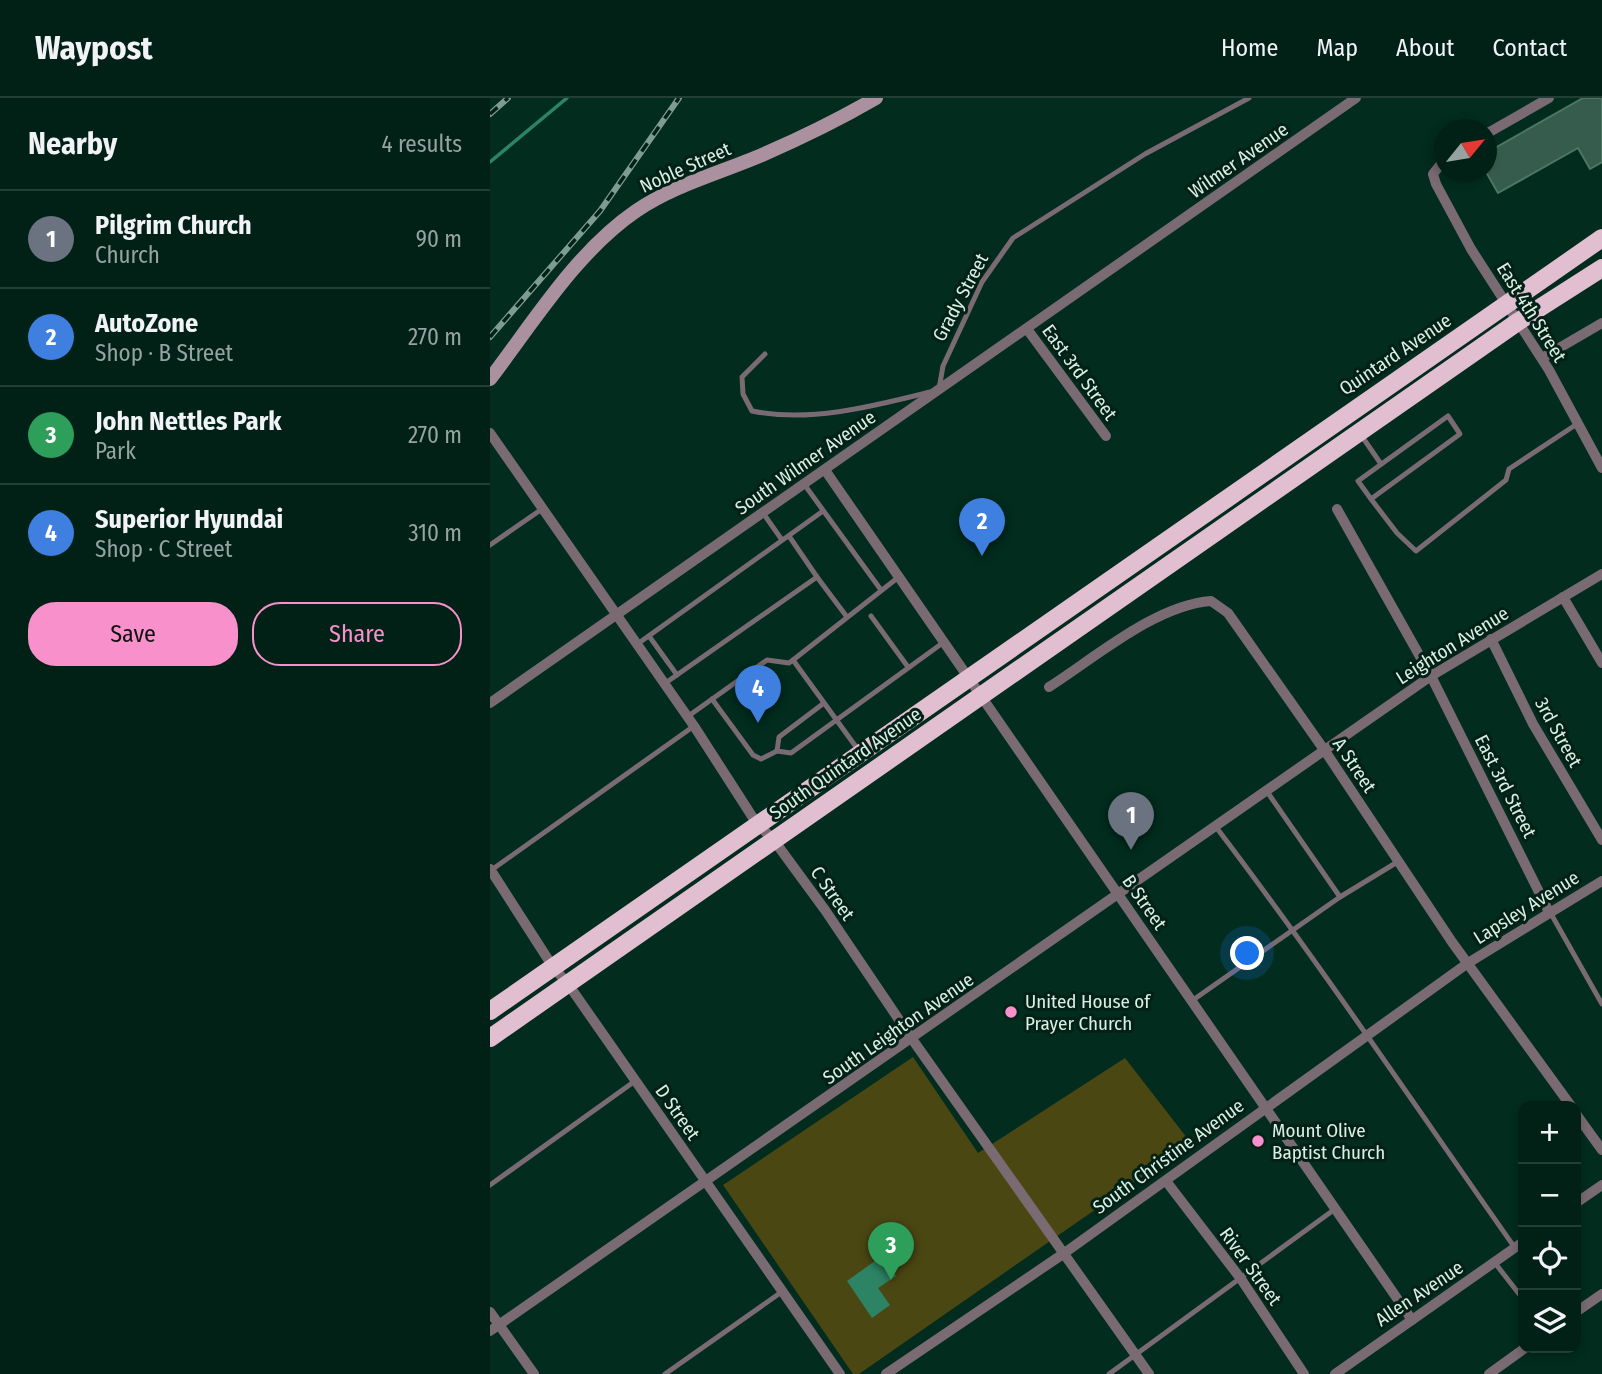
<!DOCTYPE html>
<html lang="en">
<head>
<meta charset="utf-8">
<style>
	body { margin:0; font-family:"Fira Sans Condensed",sans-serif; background:#0b291f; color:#f1f3f6 }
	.controls { position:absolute; right:21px; bottom:21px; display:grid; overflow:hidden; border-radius:14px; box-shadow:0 4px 10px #0003 }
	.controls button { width:63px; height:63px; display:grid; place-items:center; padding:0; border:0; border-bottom:2px solid #233e35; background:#012116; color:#f1f3f6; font:35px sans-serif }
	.compass { position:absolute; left:944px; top:21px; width:63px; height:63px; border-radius:50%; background:#012116; box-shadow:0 4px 10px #0003; rotate:60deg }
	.you { position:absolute; left:758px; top:856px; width:24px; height:24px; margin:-18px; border:5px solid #fff; border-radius:50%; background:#1a73e8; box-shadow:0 0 0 10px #1a73e833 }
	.badge { display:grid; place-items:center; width:46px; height:46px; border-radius:50%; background:#f890cb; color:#fff; font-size:23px; font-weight:700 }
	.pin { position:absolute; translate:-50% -58px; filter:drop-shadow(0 2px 4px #0008) }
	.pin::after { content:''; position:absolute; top:37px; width:24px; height:21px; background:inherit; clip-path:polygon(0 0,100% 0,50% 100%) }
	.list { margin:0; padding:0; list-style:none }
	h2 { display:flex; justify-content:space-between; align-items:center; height:91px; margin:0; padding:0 28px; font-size:30px }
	h2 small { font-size:23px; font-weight:400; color:#96a3a1 }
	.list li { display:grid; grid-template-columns:46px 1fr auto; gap:21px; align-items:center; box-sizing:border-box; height:98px; padding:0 28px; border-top:2px solid #233e35 }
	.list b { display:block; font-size:26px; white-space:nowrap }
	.list p { margin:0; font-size:23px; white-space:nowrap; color:#96a3a1 }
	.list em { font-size:23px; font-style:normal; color:#96a3a1 }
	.actions { display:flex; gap:14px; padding:21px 28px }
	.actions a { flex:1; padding:16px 0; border:2px solid #f890cb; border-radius:28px; text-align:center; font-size:24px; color:#f890cb }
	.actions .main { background:#f890cb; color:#111 }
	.icon { flex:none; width:38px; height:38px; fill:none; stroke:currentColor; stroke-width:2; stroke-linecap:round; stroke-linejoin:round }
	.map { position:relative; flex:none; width:1112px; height:1276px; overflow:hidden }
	header { display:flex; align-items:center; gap:42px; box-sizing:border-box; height:98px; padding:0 35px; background:#012116; border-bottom:2px solid #233e35 }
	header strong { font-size:33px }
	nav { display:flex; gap:38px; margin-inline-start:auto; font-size:24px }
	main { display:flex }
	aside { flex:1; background:#012116 }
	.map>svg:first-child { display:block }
	.green { fill:#4b4713 }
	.water { fill:#2c8464 }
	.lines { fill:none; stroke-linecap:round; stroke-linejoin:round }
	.stream { stroke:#2c8464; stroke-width:3.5 }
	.building { fill:#355c4c; stroke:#4e7665; stroke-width:2 }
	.service { stroke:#7a6a72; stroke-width:5 }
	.minor { stroke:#7a6a72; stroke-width:10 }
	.secondary { stroke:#ab919f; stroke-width:14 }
	.trunk { stroke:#e2bed1; stroke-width:18 }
	.rail-casing { stroke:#7e9c90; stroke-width:6 }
	.rail { stroke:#032116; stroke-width:3.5; stroke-dasharray:10; stroke-linecap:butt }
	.poi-dot { fill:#f890cb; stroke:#032116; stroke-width:2.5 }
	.labels { text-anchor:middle; stroke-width:6; stroke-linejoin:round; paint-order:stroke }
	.street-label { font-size:19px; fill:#daefe5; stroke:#032116 }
	.poi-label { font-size:19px; fill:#daefe5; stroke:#032116; text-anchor:start }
</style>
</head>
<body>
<header>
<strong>Waypost</strong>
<nav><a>Home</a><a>Map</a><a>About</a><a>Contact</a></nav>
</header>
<main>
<aside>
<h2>Nearby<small>4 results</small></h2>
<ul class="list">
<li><span class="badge" style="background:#6b7280">1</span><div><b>Pilgrim Church</b><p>Church</p></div><em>90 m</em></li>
<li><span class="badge" style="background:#3f7fe0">2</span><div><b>AutoZone</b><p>Shop · B Street</p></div><em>270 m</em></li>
<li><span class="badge" style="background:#2e9e5b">3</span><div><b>John Nettles Park</b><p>Park</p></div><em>270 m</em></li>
<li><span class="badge" style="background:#3f7fe0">4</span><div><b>Superior Hyundai</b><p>Shop · C Street</p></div><em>310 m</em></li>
</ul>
<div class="actions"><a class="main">Save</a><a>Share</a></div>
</aside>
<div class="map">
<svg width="1112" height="1276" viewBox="0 0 1112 1276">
	<rect width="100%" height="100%" fill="#012c1e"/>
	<!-- green -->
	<path class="green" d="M423,959L488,1055L635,960L701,1045L369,1276H363L233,1087Z"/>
	<!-- water -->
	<path class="water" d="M392,1158L406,1178L388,1190L400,1207L382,1220L357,1183Z"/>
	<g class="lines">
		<!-- stream -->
		<path class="stream" d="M0,64L77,0"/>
	</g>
	<!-- building -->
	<path class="building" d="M1093,0H1112V64L1100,71L1088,50L1008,95L996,74V55Z"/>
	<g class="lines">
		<!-- service -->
		<g class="service">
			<path d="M275,256L252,279L253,296L262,313C320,325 384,308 440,294"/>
			<path d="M449,291L453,268L492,184L523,140L655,56L759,0"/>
			<path d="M958,318L970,336L881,401L868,383Z"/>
			<path d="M871,337L891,366"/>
			<path d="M314,386L391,492"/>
			<path d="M881,401L907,435L926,453L1016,382L1019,371L1087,326"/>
			<path d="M273,415L292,442"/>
			<path d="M299,438L327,479"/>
			<path d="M0,447L52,411"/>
			<path d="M381,518L418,569"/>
			<path d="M159,538L187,577"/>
			<path d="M146,547L333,413"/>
			<path d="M303,562L410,478"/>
			<path d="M174,586L327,479L357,519"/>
			<path d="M222,601L263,657L271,661L287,653L301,655L454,544"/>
			<path d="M197,619L277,562L299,565L303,562L369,653"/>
			<path d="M287,653L289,639L334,605"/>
			<path d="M778,695L850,799"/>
			<path d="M726,729C830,866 926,1009 1025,1150"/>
			<path d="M0,773L204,628"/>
			<path d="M1060,814L1112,906"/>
			<path d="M703,902L850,799L909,763"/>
			<path d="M0,1087L145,983"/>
			<path d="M1005,1165L1033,1201"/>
			<path d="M175,1276L293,1193"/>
			<path d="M619,1276L845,1111"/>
		</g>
		<!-- minor -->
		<g class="minor">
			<path d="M996,36L1059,0"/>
			<path d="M954,62L943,76L946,86L981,151L1059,272L1112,370"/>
			<path d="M537,231L616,338"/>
			<path d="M1052,260L1112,225"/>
			<path d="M0,335L204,628L267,726L283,741L335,812L422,941L659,1276"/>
			<path d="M335,372L922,1222"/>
			<path d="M847,411L941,578L1059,814"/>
			<path d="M1073,499L1112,565"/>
			<path d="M1001,541L1043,626L1112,742"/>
			<path d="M559,589C606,559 666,507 721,503L738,515L835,653L962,844L1081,1008"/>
			<path d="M0,605L866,0"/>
			<path d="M0,771L63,869L78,886L350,1276"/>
			<path d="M1086,1016L1112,1052"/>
			<path d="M676,1083L751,1181L814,1276"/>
			<path d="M1086,1105L1112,1087"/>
			<path d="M0,1214L44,1276"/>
			<path d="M1086,1214L1112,1196"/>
			<path d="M0,1233L941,578L1112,476"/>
			<path d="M396,1276L573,1156L978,865L1112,783"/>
			<path d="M845,1276L1033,1144"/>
			<path d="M999,1276L1035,1250"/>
		</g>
		<!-- secondary -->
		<path class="secondary" d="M0,281C43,225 86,154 146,113C184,87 230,75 272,57C311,40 350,21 386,0"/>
		<!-- trunk -->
		<g class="trunk">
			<path d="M0,913L1112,140"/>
			<path d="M0,940L1029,223L1112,170"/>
		</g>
		<!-- rail casing -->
		<g class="rail-casing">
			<g id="rail">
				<path d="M0,16L18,0"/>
				<path d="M0,239L110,113L189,0"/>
			</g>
		</g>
		<!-- rail -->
		<use href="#rail" class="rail"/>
	</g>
	<!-- markers -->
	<g class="poi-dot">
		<circle cx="521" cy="914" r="7"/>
		<circle cx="768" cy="1043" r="7"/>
	</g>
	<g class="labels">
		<!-- street labels -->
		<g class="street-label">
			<text transform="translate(748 62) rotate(-35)" y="7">Wilmer Avenue</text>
			<text transform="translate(195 69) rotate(-24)" y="7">Noble Street</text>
			<text transform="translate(470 199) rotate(-62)" y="7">Grady Street</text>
			<text transform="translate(1042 214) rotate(58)" y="7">East 4th Street</text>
			<text transform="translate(905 256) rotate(-34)" y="7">Quintard Avenue</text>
			<text transform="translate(590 274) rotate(54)" y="7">East 3rd Street</text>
			<text transform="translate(315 364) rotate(-35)" y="7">South Wilmer Avenue</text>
			<text transform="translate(962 547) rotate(-32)" y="7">Leighton Avenue</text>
			<text transform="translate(1069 634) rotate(61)" y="7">3rd Street</text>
			<text transform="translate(355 665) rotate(-35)" y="7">South Quintard Avenue</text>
			<text transform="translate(865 667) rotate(56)" y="7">A Street</text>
			<text transform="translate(1016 688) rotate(63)" y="7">East 3rd Street</text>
			<text transform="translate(343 795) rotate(55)" y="7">C Street</text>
			<text transform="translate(655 804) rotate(55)" y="7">B Street</text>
			<text transform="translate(1036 809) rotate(-32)" y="7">Lapsley Avenue</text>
			<text transform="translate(408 930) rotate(-35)" y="7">South Leighton Avenue</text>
			<text transform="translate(188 1014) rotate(55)" y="7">D Street</text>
			<text transform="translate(678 1058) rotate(-36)" y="7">South Christine Avenue</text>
			<text transform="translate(761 1168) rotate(54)" y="7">River Street</text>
			<text transform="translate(929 1195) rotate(-34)" y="7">Allen Avenue</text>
		</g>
		<!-- poi labels -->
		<g class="poi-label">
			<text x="535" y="910">United House of<tspan x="535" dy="22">Prayer Church</tspan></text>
			<text x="782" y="1039">Mount Olive<tspan x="782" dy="22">Baptist Church</tspan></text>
		</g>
	</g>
</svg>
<div class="controls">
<button>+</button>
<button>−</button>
<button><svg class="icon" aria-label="locate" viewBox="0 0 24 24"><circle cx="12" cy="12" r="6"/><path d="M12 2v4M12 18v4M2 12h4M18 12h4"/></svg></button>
<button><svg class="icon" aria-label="layers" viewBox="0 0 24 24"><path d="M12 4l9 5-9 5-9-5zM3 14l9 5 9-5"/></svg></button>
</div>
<svg class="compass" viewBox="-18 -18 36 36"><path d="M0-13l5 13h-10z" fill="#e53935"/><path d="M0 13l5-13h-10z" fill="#96a3a1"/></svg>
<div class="you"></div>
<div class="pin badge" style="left:641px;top:752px;background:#6b7280">1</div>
<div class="pin badge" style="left:492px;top:458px;background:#3f7fe0">2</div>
<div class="pin badge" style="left:401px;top:1182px;background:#2e9e5b">3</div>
<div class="pin badge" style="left:268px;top:625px;background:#3f7fe0">4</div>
</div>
</main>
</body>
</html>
